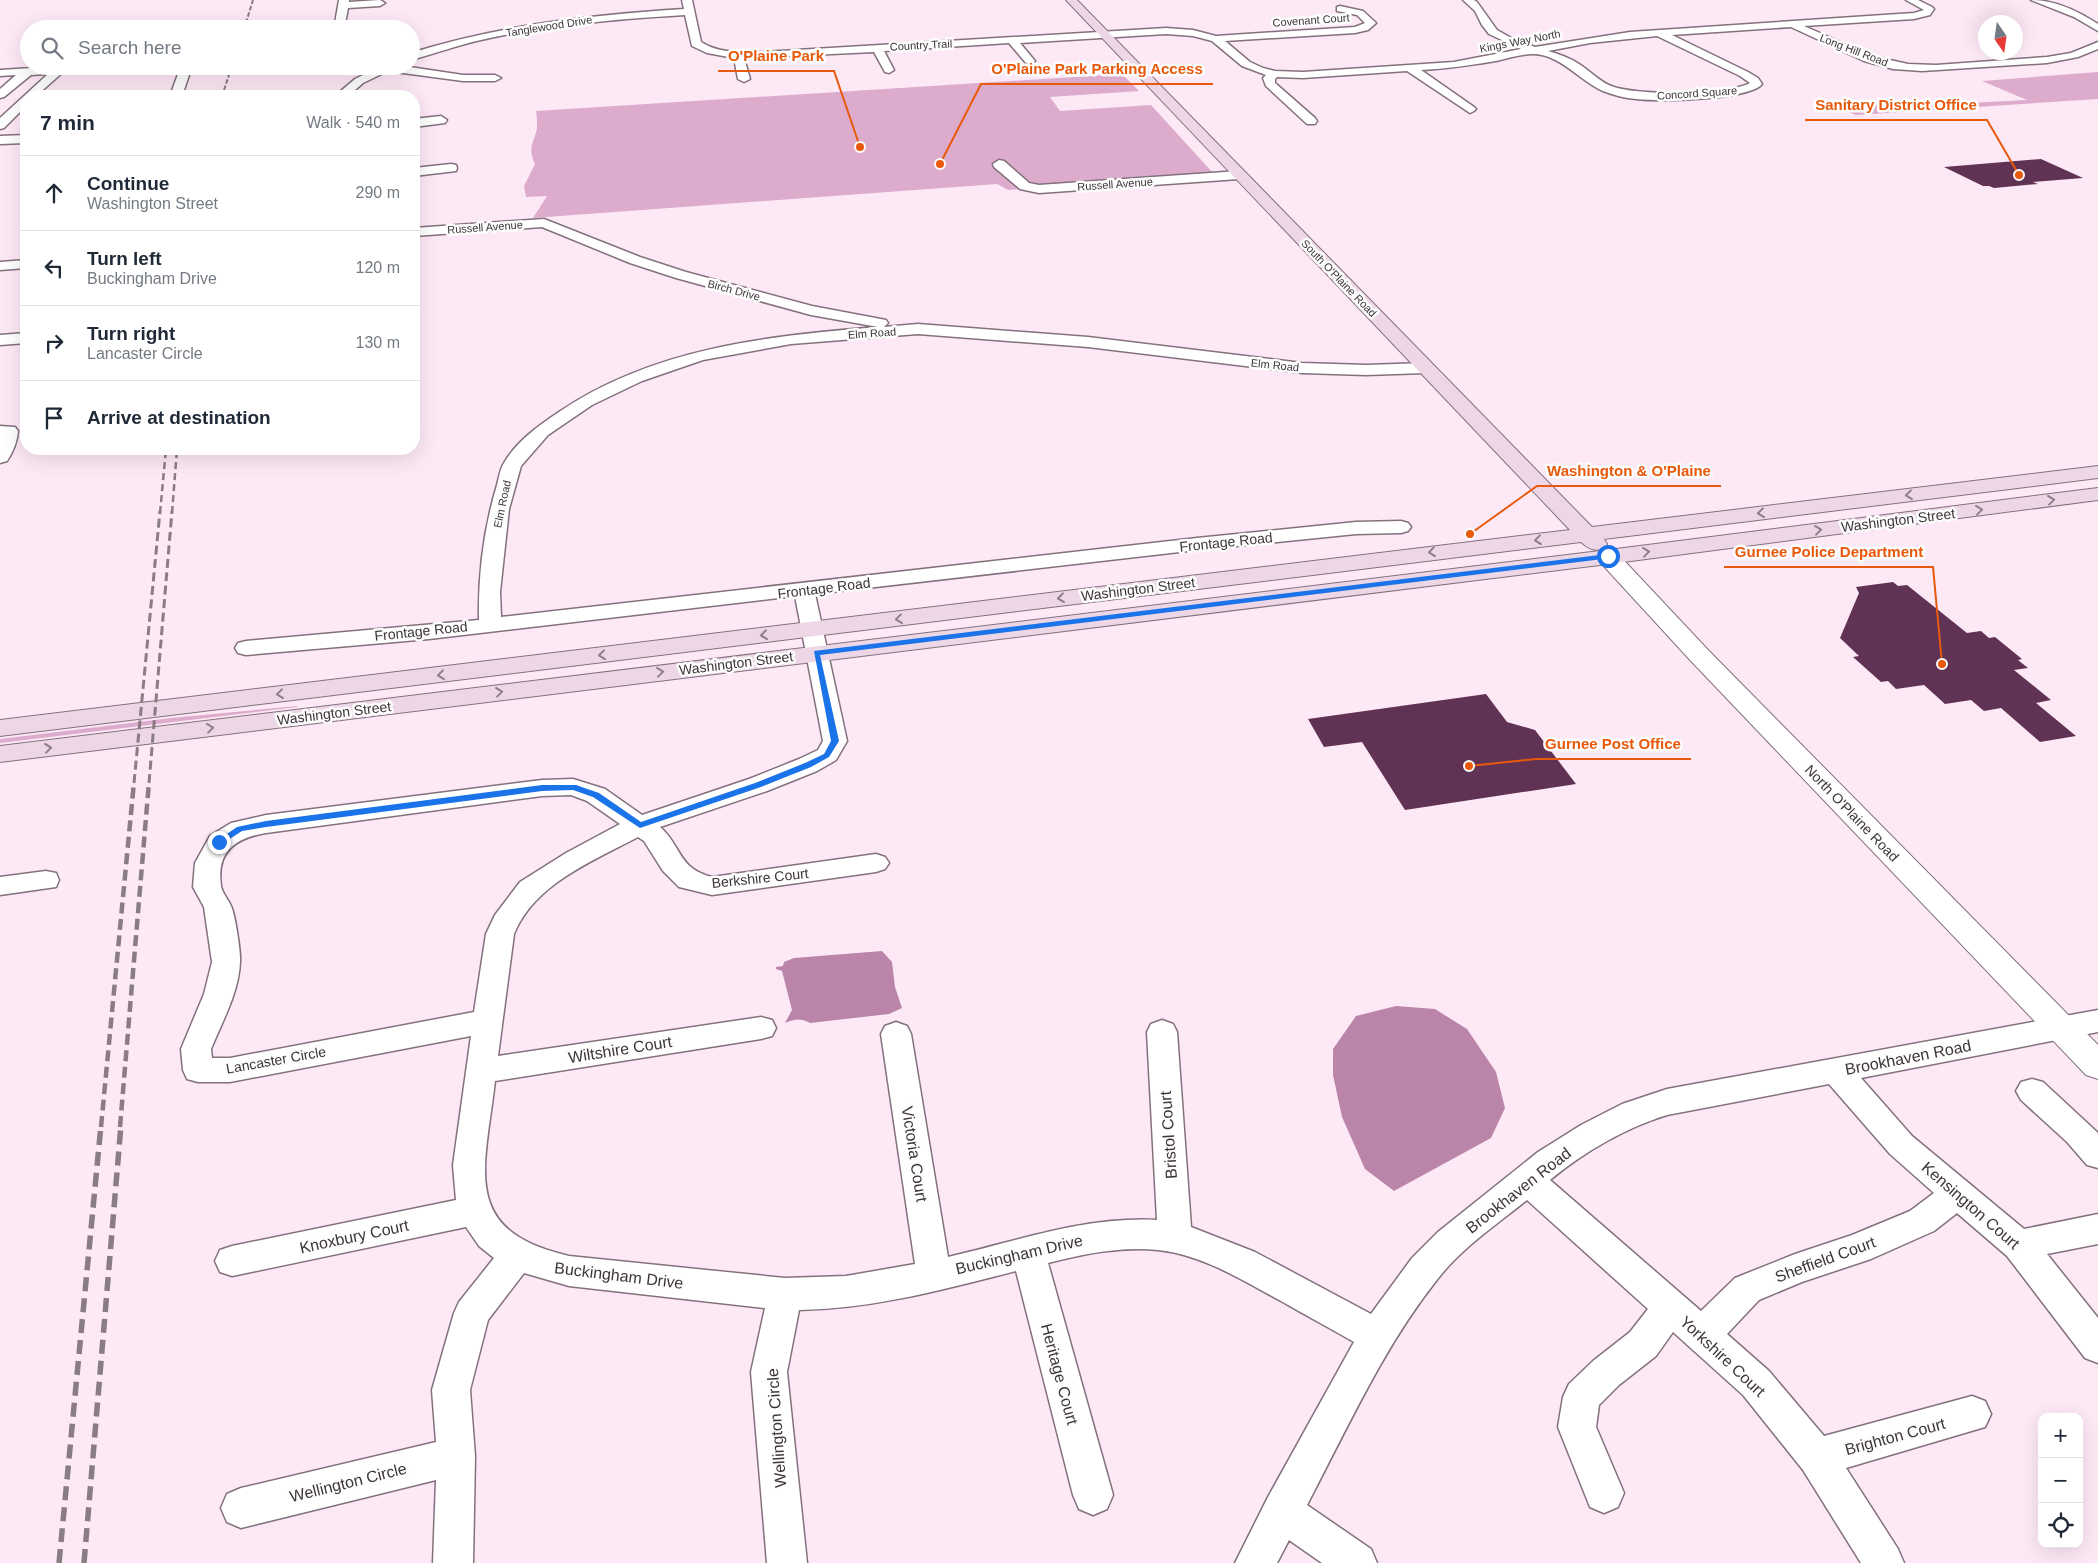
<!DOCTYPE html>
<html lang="en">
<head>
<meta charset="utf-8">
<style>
	body { margin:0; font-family:Arial,sans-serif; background:#f6f6f7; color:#1f2937 }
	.controls { position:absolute; right:15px; bottom:15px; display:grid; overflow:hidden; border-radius:10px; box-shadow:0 5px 20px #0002 }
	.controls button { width:45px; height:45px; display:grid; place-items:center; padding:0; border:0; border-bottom:1px solid #e0e1e3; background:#fff; color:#1f2937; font:25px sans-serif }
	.compass { position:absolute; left:1978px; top:15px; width:45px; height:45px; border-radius:50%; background:#fff; box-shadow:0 5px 20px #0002; rotate:167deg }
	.stop { position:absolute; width:15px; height:15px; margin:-11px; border:4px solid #1a73e8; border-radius:50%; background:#fff }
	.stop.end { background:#1a73e8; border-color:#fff; box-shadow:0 1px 5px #0008 }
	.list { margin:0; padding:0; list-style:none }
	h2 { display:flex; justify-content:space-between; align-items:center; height:65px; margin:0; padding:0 20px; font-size:21px }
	h2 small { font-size:16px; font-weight:400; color:#747a83 }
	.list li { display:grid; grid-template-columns:32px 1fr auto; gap:15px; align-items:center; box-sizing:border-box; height:75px; padding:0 20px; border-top:1px solid #e0e1e3 }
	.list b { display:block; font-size:19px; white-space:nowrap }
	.list p { margin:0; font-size:16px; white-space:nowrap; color:#747a83 }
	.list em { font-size:16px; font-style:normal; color:#747a83 }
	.icon { flex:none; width:28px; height:28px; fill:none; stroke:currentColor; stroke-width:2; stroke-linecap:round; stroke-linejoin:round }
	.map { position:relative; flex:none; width:2098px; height:1563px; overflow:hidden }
	.search { position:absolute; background:#fff; box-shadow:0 5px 20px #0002; left:20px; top:20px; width:400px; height:55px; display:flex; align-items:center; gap:12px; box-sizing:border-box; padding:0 18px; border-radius:28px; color:#747a83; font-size:19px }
	.panel { position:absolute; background:#fff; box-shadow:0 5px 20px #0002; left:20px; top:90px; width:400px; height:365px; border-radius:20px }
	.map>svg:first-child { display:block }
	.green { fill:#ddaccd }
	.water { fill:#ba85a9 }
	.building { fill:#603254 }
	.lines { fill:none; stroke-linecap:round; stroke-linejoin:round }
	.minor-casing { stroke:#83717d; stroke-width:3 }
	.tertiary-casing { stroke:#83717d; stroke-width:2 }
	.secondary-casing { stroke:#83717d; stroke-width:2 }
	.minor { fill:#fff; fill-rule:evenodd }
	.tertiary { fill:#fff; fill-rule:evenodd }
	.secondary { fill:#edd7e7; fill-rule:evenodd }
	.rail-far4 { stroke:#897c84; stroke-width:2; stroke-dasharray:4.5 2; stroke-linecap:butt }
	.rail-far3 { stroke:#897c84; stroke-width:2.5; stroke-dasharray:7 4; stroke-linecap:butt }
	.rail-far2 { stroke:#897c84; stroke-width:3; stroke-dasharray:9 4.5; stroke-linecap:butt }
	.rail-far1 { stroke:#897c84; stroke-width:4.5; stroke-dasharray:11 5.5; stroke-linecap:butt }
	.rail { stroke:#897c84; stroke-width:5.5; stroke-dasharray:14 7; stroke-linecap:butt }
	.oneway { stroke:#8c7e88 }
	.route { fill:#1a73e8 }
	.labels { text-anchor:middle; stroke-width:5; stroke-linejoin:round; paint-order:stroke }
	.far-street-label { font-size:11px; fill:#3d353a; stroke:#fdfdfd }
	.street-label { font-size:14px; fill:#3d353a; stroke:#fdfdfd }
	.near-street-label { font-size:16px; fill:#3d353a; stroke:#fdfdfd }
	.leader { fill:none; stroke:#e8590c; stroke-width:2 }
	.callout-dot { fill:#e8590c; stroke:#fdfdfd; stroke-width:2 }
	.callout-label { font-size:15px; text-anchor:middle; font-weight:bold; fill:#e8590c; stroke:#fdfdfd; stroke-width:5; stroke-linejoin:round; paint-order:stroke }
</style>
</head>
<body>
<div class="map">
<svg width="2098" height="1563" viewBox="0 0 2098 1563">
	<rect width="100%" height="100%" fill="#fde9f6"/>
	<!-- green -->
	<g class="green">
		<path d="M2098,72V99L1856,115L1839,108L1906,103L1929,105L2027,100L1982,81Z"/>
		<path d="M1122,74L1139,91L1050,97L1060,111L1151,105L1214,174L1008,190L997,184L533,218L547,196L526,197L524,186L535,164C527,146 534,144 537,128C537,123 537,116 536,111Z"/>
		<path d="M297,706V707L0,743V739L171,718Z"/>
	</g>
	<!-- water -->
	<g class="water">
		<path d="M882,951L892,962L895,987L902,1008L889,1014L810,1023C800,1018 795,1019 785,1023L792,1010L782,971L776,969V967L783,966L784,962L794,958Z"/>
		<path d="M1396,1006L1435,1009L1467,1029L1496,1072L1505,1108L1491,1138L1394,1191L1365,1169L1342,1117L1333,1075V1049L1356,1016Z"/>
	</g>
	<!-- building -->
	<g class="building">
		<path d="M2041,159L2083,178L2033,182L2038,184L1994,188L1989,186H1983L1944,167Z"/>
		<path d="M1893,582L1898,586L1907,585L1967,633L1981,631L1989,638L1995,637L2022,659L2018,660L2028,668L2014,670L2051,700L2036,703L2076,736L2040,742L2001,708L1984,711L1971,700L1945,704L1924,685L1896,689L1888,681L1881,682L1853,657L1859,656L1840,638L1859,593L1856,587Z"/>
		<path d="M1486,694L1507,722L1535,730L1576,784L1405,810L1362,742L1324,747L1308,719Z"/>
	</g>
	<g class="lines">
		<!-- minor casing -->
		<g class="minor-casing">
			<g id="minor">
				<path d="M339,0H349V2L380,0L385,3L380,6L348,8L344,29H334Z"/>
				<path d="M682,0H692L701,42C720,54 742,52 763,52L1166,28L1193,30L1216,36L1355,27L1365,23L1357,15L1337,11V7L1340,6L1363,11L1376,23L1368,30L1355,33L1225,41L1250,62L1263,68L1275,71L1303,72L1454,62L1521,49L1489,34L1482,25L1475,11L1463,0H1474L1477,2L1497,30L1513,39L1535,47L1630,32L1914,13L1924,10L1906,0H1918L1932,7L1934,9L1930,15L1914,19L1804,26L1872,56L1908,64L1936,65L2047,57L2071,53L2098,42V49L2078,57L2047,63L1922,71L1893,69L1864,61L1791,27L1672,35L1748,72L1758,78L1762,84C1750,100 1657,102 1636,99C1625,98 1613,95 1603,91C1580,81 1560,54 1533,54C1521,54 1508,58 1496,61C1471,65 1446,69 1421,70L1474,107L1476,109L1474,111L1470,113L1407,71L1303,78L1277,77L1275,79V83L1315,118L1317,121L1315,124H1307L1266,86L1263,78L1266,75L1242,66L1212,41L1193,36L1166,34L1020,43L1035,61L1030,64L1026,63L1009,43L884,51L894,70L889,73L885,72L874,52L744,58L750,79L744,82L738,79L734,58L707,53L692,46L685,15C617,19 548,25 481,40C457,45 435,54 411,60V53C500,25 591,15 684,9ZM1657,36L1740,76L1750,83C1728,95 1635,96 1611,86C1599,81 1590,71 1579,64C1570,58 1559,54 1548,51L1590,43Z"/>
				<path d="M2031,0C2055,0 2078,11 2098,24V31L2074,17Z"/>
				<path d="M64,66H135L130,69L62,73L36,96H26V106L4,128L0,129V118L48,74L31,75L4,97L0,98V89L16,75L0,76V70Z"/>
				<path d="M181,66H192L182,96H170Z"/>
				<path d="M373,66H403L463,75H495L501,78L495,81H463L388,71L363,83L348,96H335L355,79L375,69Z"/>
				<path d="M441,116L447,120L445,123L414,127V119Z"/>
				<path d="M26,135V143L0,144V136Z"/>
				<path d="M999,160L1004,161L1029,183L1039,185L1239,171L1246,175L1239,179L1039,193L1020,189L994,167L993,164Z"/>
				<path d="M451,164L456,165L457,168L456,171L414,176V168Z"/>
				<path d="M544,219L640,257L686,272L812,306L886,320L888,323L884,327L918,324L1088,337L1302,363L1366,365L1425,363L1431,364L1433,368L1431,372L1425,373L1366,375L1302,373L1088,347L918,334L791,344L703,360L642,381L592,405L548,435L521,466L509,509L500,592L501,617L1197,538L1356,522L1401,521L1408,523L1411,527L1408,531L1401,533L1356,534L1197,550L815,594L847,741L836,760L817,771L767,791L660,827C682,846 677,868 712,877L876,854L885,857L889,863L885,869L876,872L712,895L679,887L663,871L644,841L638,837C593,861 534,884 514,934L498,1056L761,1017L772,1020L776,1028L772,1036L761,1039L495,1081C485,1169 459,1231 569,1256L785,1278L846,1276L915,1264L881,1034L885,1026L896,1022L907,1026L911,1034L948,1257C1017,1241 1086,1216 1157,1220L1147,1032L1151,1024L1162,1020L1173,1024L1177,1032L1191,1227L1255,1252L1371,1314L1412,1258L1438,1232L1538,1152L1581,1125L1622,1104L1667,1089L2098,1010V1032L1861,1078L1912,1136L2024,1229L2098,1214V1244L2047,1254L2098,1318V1363L2085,1358L2007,1256L1957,1213L1934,1231L1871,1259L1802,1282L1759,1300L1727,1334L1769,1371L1824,1436L1972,1396L1985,1401L1991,1414L1985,1427L1846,1468L1898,1549L1904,1563H1861L1803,1470L1743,1395L1673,1332L1656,1356L1619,1385L1599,1405L1596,1427L1624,1493L1618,1507L1604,1513L1590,1507L1558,1427L1563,1397L1569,1384L1593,1361L1630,1332L1648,1309L1527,1200C1496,1225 1460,1249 1436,1281C1383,1348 1347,1429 1307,1505L1371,1549L1377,1563H1322L1289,1540L1277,1563H1235L1268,1497L1354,1342C1330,1328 1305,1315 1281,1301C1242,1280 1203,1255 1158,1250C1121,1246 1084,1254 1048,1263L1113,1495L1107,1509L1093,1515L1079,1509L1073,1495L1016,1271C945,1289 873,1309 799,1310L787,1372L807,1563H767L751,1372L765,1308L569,1286L524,1273L488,1320L470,1390L475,1456L473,1563H433L436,1480L241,1528L227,1522L221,1508L227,1494L241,1488L436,1442L432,1390L454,1313L459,1302L494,1258L479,1246L466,1227L232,1276L220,1272L215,1261L220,1250L232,1246L456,1200L453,1165L471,1036L230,1082H198L187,1079L183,1070L181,1049L204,994L212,962L204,907L193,887L195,863L210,836L231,823L266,815L542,780L573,779L605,789L642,815L749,779L799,759L818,750L823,741L795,596L429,639L246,655L238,653L235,648L238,643L246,641L479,620C478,575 484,528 497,485C499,478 500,469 504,463C517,441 538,426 559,412C653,348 767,336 878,327L811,315L676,278L630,263L542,227L414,236V228ZM571,795L587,801L620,824L566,853L520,882L495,915L486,934L474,1012L230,1058H212L211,1049C222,1022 239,992 240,962C241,953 235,914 231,906C228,899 222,893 221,886C216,851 236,838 266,833L542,796ZM1829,1084L1890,1154L1934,1193L1910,1211L1852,1235L1795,1254L1735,1278L1701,1311L1550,1180C1584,1152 1625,1128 1667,1115Z"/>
				<path d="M26,260V268L0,270V262Z"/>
				<path d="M26,333V343L0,345V335Z"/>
				<path d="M0,426L15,427L18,431C17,442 13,452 7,461L0,463Z"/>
				<path d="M46,871L56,873L59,880L56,887L0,895V877Z"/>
				<path d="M2032,1079L2043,1082L2098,1133V1168L2087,1165L2067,1142L2021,1100L2016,1091L2021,1082Z"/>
			</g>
		</g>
		<!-- tertiary casing -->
		<g class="tertiary-casing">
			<path id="tertiary" d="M1608,550L1616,552L1709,651L2098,1045V1079L2086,1075L1691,661L1600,562L1597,557L1600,552Z"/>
		</g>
		<!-- secondary casing -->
		<g class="secondary-casing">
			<g id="secondary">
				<path d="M1066,0H1077L1592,527L2098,466V478L1604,539L1607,544L1604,549C1593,551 1589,549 1581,542L0,736V720L1570,530Z"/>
				<path d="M2098,488V500L1608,564L0,762V746L1608,550Z"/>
			</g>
		</g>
		<!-- minor -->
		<use href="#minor" class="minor"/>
		<!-- tertiary -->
		<use href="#tertiary" class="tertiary"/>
		<!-- secondary -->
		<use href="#secondary" class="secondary"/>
		<!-- rail-far4 -->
		<g class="rail-far4">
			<path d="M244,29L253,0"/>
			<path d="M222,96L232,66"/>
		</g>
		<!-- rail-far3 -->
		<g class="rail-far3">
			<path d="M160,513L166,449"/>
			<path d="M172,513L177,449"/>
		</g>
		<!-- rail-far2 -->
		<g class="rail-far2">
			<path d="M134,783L160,511"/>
			<path d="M149,783L172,511"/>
		</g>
		<!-- rail-far1 -->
		<g class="rail-far1">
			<path d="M101,1127L134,782"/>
			<path d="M120,1127L149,782"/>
		</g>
		<!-- rail -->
		<g class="rail">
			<path d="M59,1563L101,1125"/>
			<path d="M84,1563L121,1125"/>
		</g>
	</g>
	<!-- one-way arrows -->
	<defs><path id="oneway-chevron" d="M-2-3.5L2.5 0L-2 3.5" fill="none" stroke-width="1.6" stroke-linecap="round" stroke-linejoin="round" transform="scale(1.25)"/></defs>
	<g class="oneway">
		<use href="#oneway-chevron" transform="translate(1909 495) rotate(173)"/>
		<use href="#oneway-chevron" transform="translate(2051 500) rotate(-7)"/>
		<use href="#oneway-chevron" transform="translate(1979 510) rotate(-7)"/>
		<use href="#oneway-chevron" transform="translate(1761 513) rotate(173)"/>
		<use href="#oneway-chevron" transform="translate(1818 530) rotate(-7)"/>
		<use href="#oneway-chevron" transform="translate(1538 540) rotate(173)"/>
		<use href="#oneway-chevron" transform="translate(1432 552) rotate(173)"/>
		<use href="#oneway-chevron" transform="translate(1646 552) rotate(-7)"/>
		<use href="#oneway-chevron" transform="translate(1061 598) rotate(173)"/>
		<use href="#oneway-chevron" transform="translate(899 619) rotate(173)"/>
		<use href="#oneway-chevron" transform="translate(764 635) rotate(173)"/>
		<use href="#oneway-chevron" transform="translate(602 655) rotate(173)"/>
		<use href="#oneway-chevron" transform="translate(660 672) rotate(-7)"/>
		<use href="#oneway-chevron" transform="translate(441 675) rotate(173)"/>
		<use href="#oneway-chevron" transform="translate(499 692) rotate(-7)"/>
		<use href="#oneway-chevron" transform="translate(280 694) rotate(173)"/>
		<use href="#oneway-chevron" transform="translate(210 728) rotate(-7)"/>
		<use href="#oneway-chevron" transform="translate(48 748) rotate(-7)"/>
	</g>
	<!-- route -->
	<path class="route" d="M1608,554L1612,556L1611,558L820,655L839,741L829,757L811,767L761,787L640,828L593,797L573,790L542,791L266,827L242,831L222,844L219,845L215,842L237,827L266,821L542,785H576L599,793L641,822L755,783L805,763L824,754L831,741L814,651Z"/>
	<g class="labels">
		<!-- far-street labels -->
		<g class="far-street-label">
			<text transform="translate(1311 20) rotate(-4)" y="4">Covenant Court</text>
			<text transform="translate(549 26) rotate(-9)" y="4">Tanglewood Drive</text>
			<text transform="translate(1520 41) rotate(-11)" y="4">Kings Way North</text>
			<text transform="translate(921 45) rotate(-3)" y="4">Country Trail</text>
			<text transform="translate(1854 50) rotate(21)" y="4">Long Hill Road</text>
			<text transform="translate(1697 93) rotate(-4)" y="4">Concord Square</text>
			<text transform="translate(1115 184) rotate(-4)" y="4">Russell Avenue</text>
			<text transform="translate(485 227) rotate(-4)" y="4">Russell Avenue</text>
			<text transform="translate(1339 278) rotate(46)" y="4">South O'Plaine Road</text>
			<text transform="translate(734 290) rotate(15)" y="4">Birch Drive</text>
			<text transform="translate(872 333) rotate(-4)" y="4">Elm Road</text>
			<text transform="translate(1275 365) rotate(6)" y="4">Elm Road</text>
			<text transform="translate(502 504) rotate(-78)" y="4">Elm Road</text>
		</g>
		<!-- street labels -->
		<g class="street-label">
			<text transform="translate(1898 520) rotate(-7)" y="5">Washington Street</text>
			<text transform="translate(1226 542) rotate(-6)" y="5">Frontage Road</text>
			<text transform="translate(824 588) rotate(-7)" y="5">Frontage Road</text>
			<text transform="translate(1138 589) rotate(-7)" y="5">Washington Street</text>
			<text transform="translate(421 631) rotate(-6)" y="5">Frontage Road</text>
			<text transform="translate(736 663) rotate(-7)" y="5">Washington Street</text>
			<text transform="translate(334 713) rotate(-7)" y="5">Washington Street</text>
			<text transform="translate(1852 813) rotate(46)" y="5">North O'Plaine Road</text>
			<text transform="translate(760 878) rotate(-6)" y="5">Berkshire Court</text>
			<text transform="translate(276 1060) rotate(-10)" y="5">Lancaster Circle</text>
		</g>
		<!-- near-street labels -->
		<g class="near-street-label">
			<text transform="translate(620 1049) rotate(-9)" y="6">Wiltshire Court</text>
			<text transform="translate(1908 1057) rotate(-11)" y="6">Brookhaven Road</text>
			<text transform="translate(1168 1135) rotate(-94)" y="6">Bristol Court</text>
			<text transform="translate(915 1154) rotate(81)" y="6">Victoria Court</text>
			<text transform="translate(1518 1190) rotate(-38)" y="6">Brookhaven Road</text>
			<text transform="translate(1971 1205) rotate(41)" y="6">Kensington Court</text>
			<text transform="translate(354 1236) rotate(-12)" y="6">Knoxbury Court</text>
			<text transform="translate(1019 1254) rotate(-13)" y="6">Buckingham Drive</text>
			<text transform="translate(1825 1259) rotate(-20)" y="6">Sheffield Court</text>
			<text transform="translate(619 1275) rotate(7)" y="6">Buckingham Drive</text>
			<text transform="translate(1723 1356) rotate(43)" y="6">Yorkshire Court</text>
			<text transform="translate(1060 1374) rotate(75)" y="6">Heritage Court</text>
			<text transform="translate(776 1428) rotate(-94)" y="6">Wellington Circle</text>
			<text transform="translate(1895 1436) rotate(-15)" y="6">Brighton Court</text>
			<text transform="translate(348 1482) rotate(-14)" y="6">Wellington Circle</text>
		</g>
	</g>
	<!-- callouts -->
	<path class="leader" d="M860 147L834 71H718M940 164L981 84H1213M2019 175L1987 120H1805M1470 534L1537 486H1721M1942 664L1933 567H1724M1469 766L1536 759H1691"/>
	<g class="callout-dot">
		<circle cx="860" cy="147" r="5"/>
		<circle cx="940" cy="164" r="5"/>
		<circle cx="2019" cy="175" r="5"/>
		<circle cx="1470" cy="534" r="5"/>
		<circle cx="1942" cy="664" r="5"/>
		<circle cx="1469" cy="766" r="5"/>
	</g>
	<g class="callout-label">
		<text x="776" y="61">O'Plaine Park</text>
		<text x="1097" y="74">O'Plaine Park Parking Access</text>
		<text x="1896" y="110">Sanitary District Office</text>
		<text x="1629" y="476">Washington &amp; O'Plaine</text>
		<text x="1829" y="557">Gurnee Police Department</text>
		<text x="1613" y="749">Gurnee Post Office</text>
	</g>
</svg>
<div class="controls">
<button>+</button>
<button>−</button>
<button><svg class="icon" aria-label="locate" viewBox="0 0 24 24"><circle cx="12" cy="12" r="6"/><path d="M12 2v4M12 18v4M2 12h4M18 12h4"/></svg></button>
</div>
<svg class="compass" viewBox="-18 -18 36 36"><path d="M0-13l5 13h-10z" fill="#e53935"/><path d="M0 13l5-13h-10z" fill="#747a83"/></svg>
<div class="stop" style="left:1608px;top:556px"></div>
<div class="stop end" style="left:219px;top:842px"></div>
<div class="search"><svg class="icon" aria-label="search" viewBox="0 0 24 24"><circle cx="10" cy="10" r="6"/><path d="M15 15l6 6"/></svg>Search here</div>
<section class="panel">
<h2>7 min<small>Walk · 540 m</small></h2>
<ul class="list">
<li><svg class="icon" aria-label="ahead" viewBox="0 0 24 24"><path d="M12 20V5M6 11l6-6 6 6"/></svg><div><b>Continue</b><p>Washington Street</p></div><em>290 m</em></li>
<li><svg class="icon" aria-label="left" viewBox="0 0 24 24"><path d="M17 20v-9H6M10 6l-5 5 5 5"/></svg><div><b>Turn left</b><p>Buckingham Drive</p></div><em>120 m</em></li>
<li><svg class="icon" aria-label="right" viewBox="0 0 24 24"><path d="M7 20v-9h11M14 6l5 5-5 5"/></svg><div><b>Turn right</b><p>Lancaster Circle</p></div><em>130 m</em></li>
<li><svg class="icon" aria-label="arrive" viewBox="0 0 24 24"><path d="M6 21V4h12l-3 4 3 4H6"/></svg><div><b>Arrive at destination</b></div></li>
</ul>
</section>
</div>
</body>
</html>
